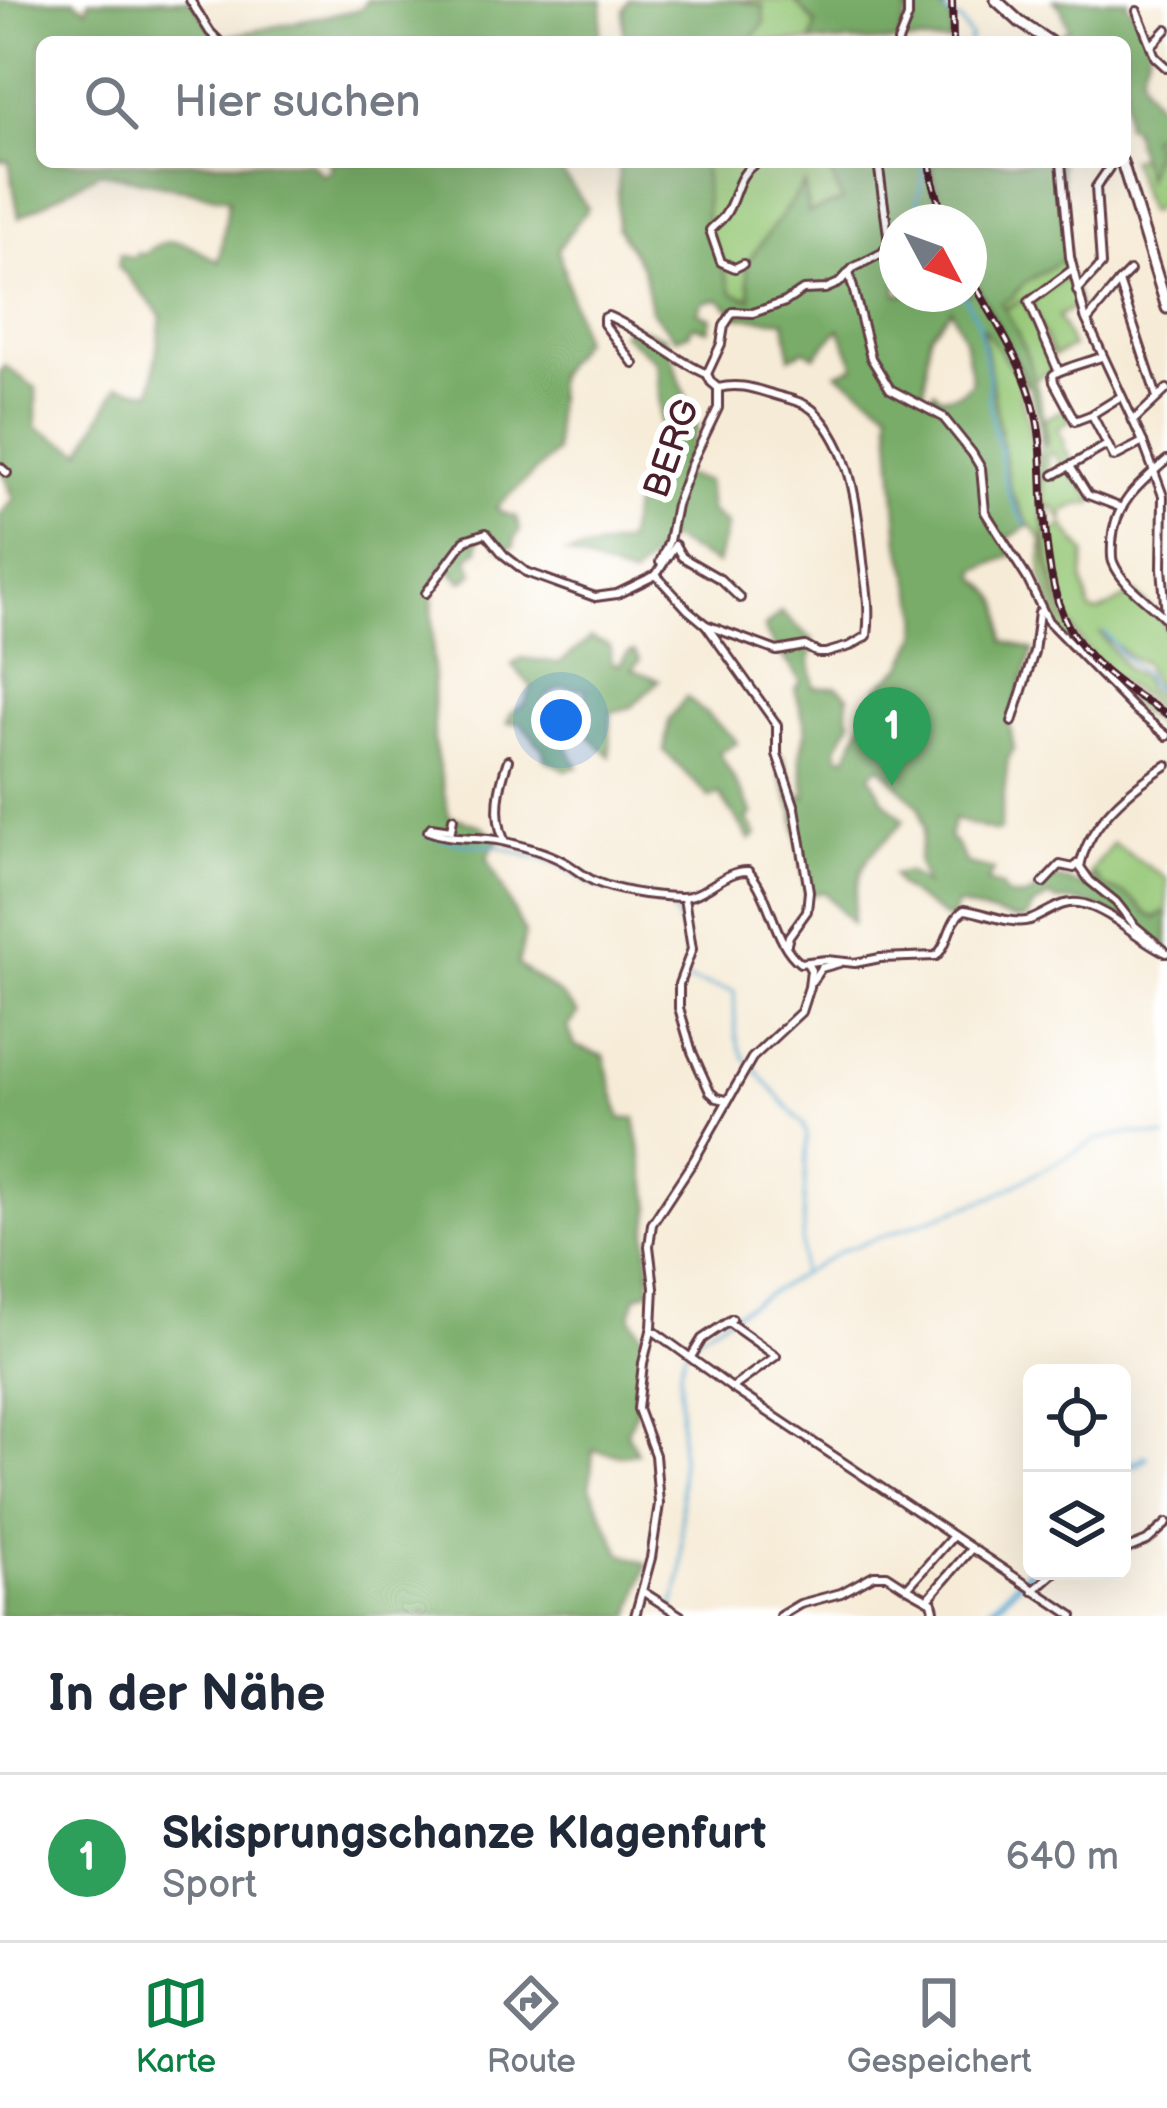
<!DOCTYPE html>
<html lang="de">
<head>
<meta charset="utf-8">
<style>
	body { margin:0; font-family:"Balsamiq Sans",sans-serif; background:#f2f2f3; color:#1f2937 }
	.controls { position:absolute; right:36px; bottom:36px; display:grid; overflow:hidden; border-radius:18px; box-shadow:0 12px 48px #0002 }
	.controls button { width:108px; height:108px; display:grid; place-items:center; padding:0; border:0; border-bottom:3px solid #e0e1e3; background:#fff; color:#1f2937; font:60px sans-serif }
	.compass { position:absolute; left:879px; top:204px; width:108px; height:108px; border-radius:50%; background:#fff; box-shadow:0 12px 48px #0002; rotate:131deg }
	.you { position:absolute; left:561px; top:720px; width:42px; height:42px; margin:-30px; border:9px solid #fff; border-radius:50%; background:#1a73e8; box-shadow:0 0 0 18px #1a73e833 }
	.badge { display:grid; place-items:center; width:78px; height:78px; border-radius:50%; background:#0b8043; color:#fff; font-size:39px; font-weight:700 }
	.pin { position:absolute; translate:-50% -99px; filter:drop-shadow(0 3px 6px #0008) }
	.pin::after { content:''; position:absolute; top:63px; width:42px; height:36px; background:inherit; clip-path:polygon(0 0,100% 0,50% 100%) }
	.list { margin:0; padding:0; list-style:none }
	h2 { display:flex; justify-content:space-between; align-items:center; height:156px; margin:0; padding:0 48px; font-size:51px }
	h2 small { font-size:39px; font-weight:400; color:#747a83 }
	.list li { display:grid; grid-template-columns:78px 1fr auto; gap:36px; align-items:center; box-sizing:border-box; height:168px; padding:0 48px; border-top:3px solid #e0e1e3 }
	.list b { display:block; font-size:45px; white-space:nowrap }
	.list p { margin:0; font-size:39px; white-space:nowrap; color:#747a83 }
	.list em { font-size:39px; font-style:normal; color:#747a83 }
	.icon { flex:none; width:66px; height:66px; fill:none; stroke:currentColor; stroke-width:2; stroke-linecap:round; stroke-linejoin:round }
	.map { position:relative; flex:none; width:1167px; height:1616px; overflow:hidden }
	.search { position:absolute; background:#fff; box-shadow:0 12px 48px #0002; left:36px; right:36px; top:36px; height:132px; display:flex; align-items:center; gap:30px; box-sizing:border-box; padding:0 42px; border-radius:18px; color:#747a83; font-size:45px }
	.sheet { height:324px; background:#fff }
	nav { display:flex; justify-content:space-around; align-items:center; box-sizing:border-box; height:168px; border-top:3px solid #e0e1e3; background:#fff; font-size:33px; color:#747a83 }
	nav a { display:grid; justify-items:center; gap:6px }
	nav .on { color:#0b8043 }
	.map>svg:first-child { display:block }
	.green { fill:#96c877; stroke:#707451; stroke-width:3 }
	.forest { fill:#78ac68; stroke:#61664a; stroke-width:3; fill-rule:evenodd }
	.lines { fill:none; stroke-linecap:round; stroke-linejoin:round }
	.stream { stroke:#53a5ce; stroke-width:3 }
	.river { stroke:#53a5ce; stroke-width:8 }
	.minor-casing { stroke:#643e45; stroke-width:12 }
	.major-casing { stroke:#643e45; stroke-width:15 }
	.minor { stroke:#fff; stroke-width:6 }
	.major { stroke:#fff; stroke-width:9 }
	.rail-casing { stroke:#4a1f2b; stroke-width:8 }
	.rail { stroke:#fff; stroke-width:3; stroke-dasharray:9; stroke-linecap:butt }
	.labels { text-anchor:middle; stroke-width:12; stroke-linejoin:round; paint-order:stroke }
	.street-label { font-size:36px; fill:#4a1f2b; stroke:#fff }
</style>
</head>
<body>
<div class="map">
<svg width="1167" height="1616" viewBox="0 0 1167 1616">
	<rect width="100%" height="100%" fill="#fff"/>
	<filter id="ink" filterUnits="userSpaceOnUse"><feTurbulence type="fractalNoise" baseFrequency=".00833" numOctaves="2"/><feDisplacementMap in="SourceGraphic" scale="24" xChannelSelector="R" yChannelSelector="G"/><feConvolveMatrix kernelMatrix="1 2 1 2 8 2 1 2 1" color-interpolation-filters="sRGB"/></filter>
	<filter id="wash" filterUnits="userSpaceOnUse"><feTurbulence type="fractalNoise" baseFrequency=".004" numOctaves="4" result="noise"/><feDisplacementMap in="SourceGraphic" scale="48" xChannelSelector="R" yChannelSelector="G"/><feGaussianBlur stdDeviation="2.7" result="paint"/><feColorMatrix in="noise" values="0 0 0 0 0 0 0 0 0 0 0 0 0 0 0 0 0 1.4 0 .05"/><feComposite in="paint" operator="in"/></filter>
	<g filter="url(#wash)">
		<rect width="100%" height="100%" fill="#f6ebd6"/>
		<!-- green -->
		<g class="green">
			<path d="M734,0H795L816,24L811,42H752L763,7Z"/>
			<path d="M1149,135L1167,136V201H1162L1150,213L1147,211L1130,159L1140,157L1145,175C1151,156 1156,155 1149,135Z"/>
			<path d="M704,162H826L843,201L808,213L805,186L752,299L733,294L707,228Z"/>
			<path d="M1067,256V271L1027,301H1021L1025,303L1055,368L1034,380L1005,310L1020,301L1004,308L1001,302L1013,297C1021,279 1050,271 1067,256Z"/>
			<path d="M1068,275L1072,277L1079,305L1058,316L1072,347L1054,356L1031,305L1033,300Z"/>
			<path d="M981,323L1013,370L1018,366L1025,384H1022L1021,396L1035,449L1039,456C1045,543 1040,629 1118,687C1134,698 1151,707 1167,716V734L1136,709L1053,627L1058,624L1042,576V541L1032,526H1029L1010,490Z"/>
			<path d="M1065,409L1071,420L1058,428L1065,444L1063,446L1073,463L1063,468L1053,452L1048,454L1049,478L1068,468L1094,500L1093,503L1077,505L1064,512L1063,522L1054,506L1050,505L1051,533L1063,525L1085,553L1083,581L1090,611L1099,612L1134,593L1162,618L1167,633V689L1154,686L1144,663L1130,657L1099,632L1127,669L1143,679L1146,690L1167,697V710C1146,698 1124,686 1105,669C1040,609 1046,525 1041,444H1047L1045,419Z"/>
			<path d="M1113,843L1167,879V915L1162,913L1157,918L1148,915L1136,902L1123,893L1104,887L1091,872Z"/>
		</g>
		<!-- forest -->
		<g class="forest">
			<path d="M0,0H74L87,9L89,0H191L219,38L361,9L366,0H603L599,42H42V162H309L322,175L332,170L329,162H554L588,208L558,249L582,339L556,375L555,453L496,508L502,513L516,517L520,531L515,538L514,546L501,550L487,532L477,534L478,550L468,557L474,573L462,582L443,564L432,588L434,743L449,816L482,826L499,839L487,857L525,934L518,965L563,997L578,1014L568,1027L575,1046L604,1056L621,1119L635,1118L651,1207L647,1232L651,1290L636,1296L630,1316L646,1340L636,1412L627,1432L637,1453L621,1455L593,1450L590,1487L621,1553L647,1564L631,1616H0V515L14,499L0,466V373L5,366L36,388V428L82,451L118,386L152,392L161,315L118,266L120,254L133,258L137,253L145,254C172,229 194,248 219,262L229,199L100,172L19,218L9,161H0Z"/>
			<path d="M629,0H734L763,6L764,24L751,39L752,42H623L624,9Z"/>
			<path d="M794,0H907V12L898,42H811L816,24Z"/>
			<path d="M910,0H942L944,12L952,19L951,42H905L902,38L910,18Z"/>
			<path d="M1054,0H1128L1126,4C1135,11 1148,33 1149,46C1149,60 1137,69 1144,84C1155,109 1167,103 1167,136H1150L1154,149L1146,179C1141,162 1135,145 1132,128L1125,126V42H1061L1054,37L1069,29L1061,8Z"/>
			<path d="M619,162H704L707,228L733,293L751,299L746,264L804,184L808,213L842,201L826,162H929L933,190L944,222H897V294H969V276L1018,366L1014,371L982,326L1010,490L1029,526L1004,541L1012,555C1008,558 984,567 977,570V578C1006,602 1002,605 1004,641L1033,650L1009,722L1014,749L1008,759L1000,830L996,832L954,819L949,838L956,844L967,864L994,870L987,882L1001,886L1006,895C1038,904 1033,884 1054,879C1064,877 1073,885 1084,885L1085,879L1095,876L1104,887L1123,893L1136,902L1148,915L1157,918L1163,913L1167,915V951C1134,930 1098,897 1057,901L1051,896L1032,907L1027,919H1014L957,905L950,921L899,886L893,875L907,872L925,884L918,861L924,829L920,808L880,766L870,775L884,800L904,820C894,835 880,843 870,856C856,874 855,902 852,923L824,892L807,895L794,813L775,760L782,756L797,793L806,798L800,756L806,729L795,689L801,682C791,663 770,645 764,628L781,612L813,640L810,662L814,687H837L848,695L847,713L851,721L837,747L839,755L846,758L878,687L903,666L918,636L920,613L899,541L889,409L837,373L855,366L839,329L815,356L805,350L790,357L785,321L740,317L719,299L703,302L698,313L711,318L708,330L693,325L689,333L676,338L651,310L643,269L617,227ZM951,309L964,339L972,381C964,393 956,395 941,397L934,391L931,396L924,394L929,335Z"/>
			<path d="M932,162H1060L1067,256C1050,271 1021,279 1013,297L1001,303C1026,343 1044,396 1045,444H1041L1038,416L1028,382L969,270V222H947L936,186Z"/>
			<path d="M629,325L665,337L697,429L680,475L707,481L710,511L727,525L717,564L669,539L632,578L567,554L626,542L641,467L662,447L657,362L622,333Z"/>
			<path d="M591,638L610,646L612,663L619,665L628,653L634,651L640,660L632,669L659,680L632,707L611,712L610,756L582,730L586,689L562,687L545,697L538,722L553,742L566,744L578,767L566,770L545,759L544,751L521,723H507L512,712L525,704L532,687L512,665L522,658L560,663Z"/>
			<path d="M686,697L733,737L737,743L719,752L753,814L747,819L757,835L750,840L719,793L710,798L664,751L669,720Z"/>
		</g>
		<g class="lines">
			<!-- stream -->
			<g class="stream">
				<path d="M948,0L945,13L961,22L971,38L969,42"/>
				<path d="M917,222L920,205L917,201L925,171L918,162"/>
				<path d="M963,294L978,321L989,380C987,398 994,437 1002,452L1000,456C1004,480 1010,504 1026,524"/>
				<path d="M1104,632L1123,656L1145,676L1149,686L1167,693"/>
				<path d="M428,835L464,844L498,846L531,857L545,859L561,865L593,885L671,906L686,939V957"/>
				<path d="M685,980L734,991C736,1016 731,1040 747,1061"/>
				<path d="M752,1066L803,1124L807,1135L801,1271"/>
				<path d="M671,1616L682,1572L680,1368L685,1352L700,1334L841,1251L993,1197L1099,1139L1130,1133L1166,1137"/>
			</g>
			<!-- river -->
			<g class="river">
				<path d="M1122,1465L1135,1464L1145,1458"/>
				<path d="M985,1616L1032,1568"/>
			</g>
		</g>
	</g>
	<g filter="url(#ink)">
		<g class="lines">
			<!-- minor casing -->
			<g class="minor-casing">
				<g id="minor">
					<path d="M190,0L210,32L220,42"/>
					<path d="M1137,11L1151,46"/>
					<path d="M1167,29L1151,46L1155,57L1167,68"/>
					<path d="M898,42L908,17V0"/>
					<path d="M1061,162L1070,257L1085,317L1143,442L1163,496L1162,568L1167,625"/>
					<path d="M743,264L735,268L721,262L710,230C714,225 721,221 725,215C738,196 735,174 758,162"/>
					<path d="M1130,271L1119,282L1157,397"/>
					<path d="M849,272L871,358L890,389L943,417L972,453L981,468L985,512L1027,578L1048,621L1134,709L1167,736"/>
					<path d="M1077,291L1101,265L1096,187L1109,168"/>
					<path d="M1087,321L1119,282"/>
					<path d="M1101,357C1088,362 1060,369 1053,375L1054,382L1075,421L1091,415L1120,397"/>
					<path d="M634,364L604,324V318L608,316C643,331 672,359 707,374L711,382L718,388V408L692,462L676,505L669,541L660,562"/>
					<path d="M1058,370L1029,302L1072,270"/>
					<path d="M707,374L721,344L724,326L733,312L753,313L785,302L803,290L825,289L839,283L853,268L882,253L888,246V235L878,162"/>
					<path d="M1092,415L1114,457L1143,442"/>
					<path d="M1133,421L1167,389"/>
					<path d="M1070,466L1088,495L1122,508"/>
					<path d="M0,467L7,473"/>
					<path d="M1054,475L1107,445"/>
					<path d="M656,575L688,610L706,625L777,725V754L795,808L809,891L807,911L789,936L787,944"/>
					<path d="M426,593L465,540L486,533L504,555L526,572L595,597L617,594L656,575L675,545L682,557L720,579L740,598"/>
					<path d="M1164,617C1148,601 1122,585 1113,562C1111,557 1112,549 1112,543C1114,504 1139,484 1167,460"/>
					<path d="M706,625L777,651L805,646L818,653H826L850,646L867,636C871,602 865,585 862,552C857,504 851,449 815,412C804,401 787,399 772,394C752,388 739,383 718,388"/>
					<path d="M1012,722L1034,652L1039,612"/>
					<path d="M453,818L451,830L431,827L428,831C453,841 475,835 502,841C522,846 547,852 564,862C575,868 584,877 596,882C621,892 653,896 680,897C705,898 723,870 748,871C772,897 773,942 800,963L826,960L855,963L880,958L936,956C950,943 948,921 964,910C984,912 1011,926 1030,920C1049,913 1062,898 1084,904C1115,913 1138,940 1167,953"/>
					<path d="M504,840C493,813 499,787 508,760"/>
					<path d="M1043,883L1060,865L1074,868L1077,864"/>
					<path d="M684,898L692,949L679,984V1008L692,1052L710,1092L717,1098L726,1100"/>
					<path d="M1164,950L1135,926L1116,902L1090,881L1080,867C1088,823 1131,788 1167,765"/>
					<path d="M812,981L821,968L839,963"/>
					<path d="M728,1322L776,1356L732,1388"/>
					<path d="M651,1331L655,1332L732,1388L1073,1616"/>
					<path d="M691,1357L702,1339L732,1319"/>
					<path d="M1122,1551L1147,1541L1167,1523"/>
					<path d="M907,1588L932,1602L934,1610L929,1616"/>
					<path d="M642,1591L681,1616"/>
					<path d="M1033,1591L1056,1571"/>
					<path d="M928,1599L971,1549"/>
					<path d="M635,1616L651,1558L659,1504L655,1455L638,1409L643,1363L652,1327L654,1287L649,1246L652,1224L694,1160L752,1058L801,1012L809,987L811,970L808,965"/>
					<path d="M780,1616L800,1604L841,1593L874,1575H887L907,1588L953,1536"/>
				</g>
			</g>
			<!-- major casing -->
			<g class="major-casing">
				<g id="major">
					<path d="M996,0L1020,22L1050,42"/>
					<path d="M1122,162L1167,308"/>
				</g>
			</g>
			<!-- minor -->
			<use href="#minor" class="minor"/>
			<!-- major -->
			<use href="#major" class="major"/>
			<!-- rail casing -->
			<g class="rail-casing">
				<g id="rail">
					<path d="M952,0L953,42"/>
					<path d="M930,162L933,182L945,222"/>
					<path d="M969,274C993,319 1025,363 1036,415C1042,441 1042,470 1043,497C1050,615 1063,653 1167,714"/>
				</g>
			</g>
			<!-- rail -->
			<use href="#rail" class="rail"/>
		</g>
	</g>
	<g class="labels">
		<!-- street labels -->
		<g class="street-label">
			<text transform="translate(670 448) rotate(-71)" y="13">BERG</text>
		</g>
	</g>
</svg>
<div class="controls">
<button><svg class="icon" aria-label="locate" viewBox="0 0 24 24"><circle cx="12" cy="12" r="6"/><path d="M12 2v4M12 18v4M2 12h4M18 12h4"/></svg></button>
<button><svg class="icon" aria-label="layers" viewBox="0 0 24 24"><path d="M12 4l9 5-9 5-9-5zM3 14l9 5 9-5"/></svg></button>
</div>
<svg class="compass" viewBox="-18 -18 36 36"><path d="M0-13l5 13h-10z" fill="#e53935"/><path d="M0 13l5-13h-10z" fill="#747a83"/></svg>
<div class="you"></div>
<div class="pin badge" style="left:892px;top:786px;background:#2e9e5b">1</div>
<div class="search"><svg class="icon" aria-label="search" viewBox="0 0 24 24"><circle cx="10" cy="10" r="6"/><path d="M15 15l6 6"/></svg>Hier suchen</div>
</div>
<section class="sheet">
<h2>In der Nähe<small></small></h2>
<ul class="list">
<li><span class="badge" style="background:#2e9e5b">1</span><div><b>Skisprungschanze Klagenfurt</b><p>Sport</p></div><em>640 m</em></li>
</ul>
</section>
<nav>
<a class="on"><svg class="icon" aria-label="map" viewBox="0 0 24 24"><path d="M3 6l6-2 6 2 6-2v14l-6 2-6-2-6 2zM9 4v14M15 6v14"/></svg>Karte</a>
<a><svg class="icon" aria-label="directions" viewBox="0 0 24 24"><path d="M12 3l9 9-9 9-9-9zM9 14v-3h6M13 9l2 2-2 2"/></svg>Route</a>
<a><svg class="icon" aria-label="saved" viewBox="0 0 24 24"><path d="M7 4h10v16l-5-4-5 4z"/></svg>Gespeichert</a>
</nav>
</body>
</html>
